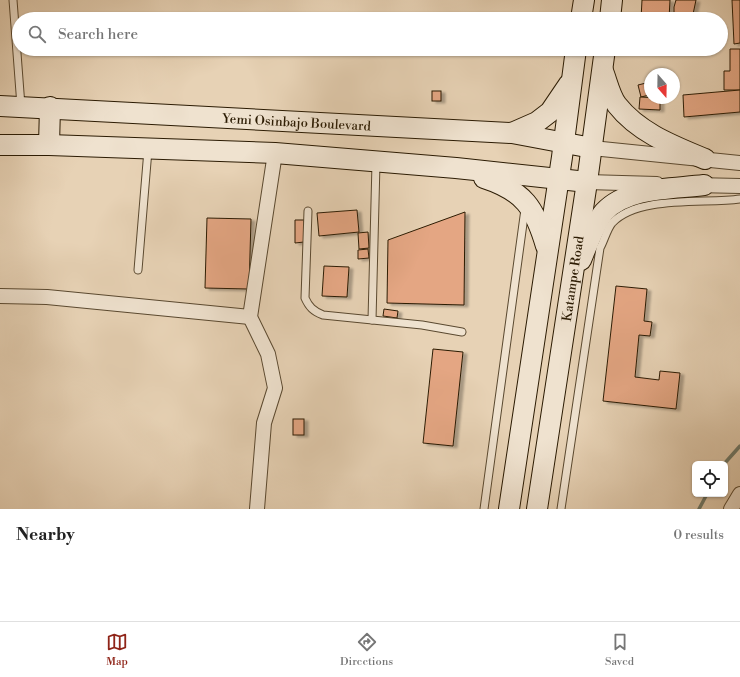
<!DOCTYPE html>
<html lang="en">
<head>
<meta charset="utf-8">
<style>
	body { margin:0; font-family:"Libre Bodoni",serif; background:#f6f6f6; color:#222 }
	.controls { position:absolute; right:12px; bottom:12px; display:grid; overflow:hidden; border-radius:6px; box-shadow:0 1px 3px #0004 }
	.controls button { width:36px; height:36px; display:grid; place-items:center; padding:0; border:0; border-bottom:1px solid #e0e0e0; background:#fff; color:#222; font:20px sans-serif }
	.compass { position:absolute; left:644px; top:68px; width:36px; height:36px; border-radius:50%; background:#fff; box-shadow:0 1px 3px #0004; rotate:160deg }
	.list { margin:0; padding:0; list-style:none }
	h2 { display:flex; justify-content:space-between; align-items:center; height:52px; margin:0; padding:0 16px; font-size:17px }
	h2 small { font-size:13px; font-weight:400; color:#767676 }
	.icon { flex:none; width:22px; height:22px; fill:none; stroke:currentColor; stroke-width:2; stroke-linecap:round; stroke-linejoin:round }
	.map { position:relative; flex:none; width:740px; height:509px; overflow:hidden }
	.search { position:absolute; background:#fff; box-shadow:0 1px 3px #0004; left:12px; right:12px; top:12px; height:44px; display:flex; align-items:center; gap:10px; box-sizing:border-box; padding:0 14px; border-radius:22px; color:#767676; font-size:15px }
	.sheet { height:112px; background:#fff }
	nav { display:flex; justify-content:space-around; align-items:center; box-sizing:border-box; height:56px; border-top:1px solid #e0e0e0; background:#fff; font-size:11px; color:#767676 }
	nav a { display:grid; justify-items:center; gap:2px }
	nav .on { color:#8f2418 }
	.map>svg:first-child { display:block }
	.lines { fill:none; stroke-linecap:round; stroke-linejoin:round }
	.stream { stroke:#6c796b; stroke-width:3.5 }
	.building { fill:#e4a683; stroke:#2b1b03; filter:url(#shadow) }
	.service-casing { stroke:#5a4930; stroke-width:9 }
	.minor-casing { stroke:#5a4930; stroke-width:16 }
	.secondary-casing { stroke:#2b1b03; stroke-width:22 }
	.service { stroke:#efe2cf; stroke-width:7 }
	.minor { stroke:#efe2cf; stroke-width:14 }
	.secondary { stroke:#efe2cf; stroke-width:20 }
	.labels { text-anchor:middle; stroke-width:3.5; stroke-linejoin:round; paint-order:stroke }
	.street-label { font-size:13px; fill:#2b1b03; stroke:#efe2cf }
</style>
</head>
<body>
<div class="map">
<svg width="740" height="509" viewBox="0 0 740 509">
	<defs>
		<filter id="shadow"><feDropShadow dx="4" dy="2" stdDeviation="1" flood-color="#0004"/></filter>
	</defs>
	<rect width="100%" height="100%" fill="#e7d2b5"/>
	<filter id="stains"><feTurbulence type="fractalNoise" baseFrequency=".005" numOctaves="4"/><feColorMatrix values="0 0 0 0 .2 0 0 0 0 .09 0 0 0 0 .02 0 0 0 .5 -.17"/></filter>
	<radialGradient id="worn" r=".72"><stop offset=".6" stop-color="#630" stop-opacity="0"/><stop offset="1" stop-color="#630" stop-opacity=".3"/></radialGradient>
	<g class="lines">
		<!-- stream -->
		<g class="stream">
			<path d="M724,464L740,446"/>
			<path d="M699,509L707,494"/>
		</g>
	</g>
	<!-- building -->
	<g class="building">
		<path d="M642,0H670L669,19H641Z"/>
		<path d="M676,0H696L692,19H674V7Z"/>
		<path d="M732,0H740V43L734,44Z"/>
		<path d="M730,49H740V90H724V71H730Z"/>
		<path d="M646,83L649,95L641,97L638,85Z"/>
		<path d="M740,90V112L684,117L683,95Z"/>
		<rect x="432" y="91" width="9" height="10"/>
		<path d="M640,97L660,98V110L639,109Z"/>
		<path d="M357,210L359,232L319,236L317,213Z"/>
		<path d="M465,212L464,305L387,303L388,240Z"/>
		<path d="M207,218L251,219L249,289L205,288Z"/>
		<path d="M295,220H304V242L295,243Z"/>
		<path d="M368,232L369,248L359,249L358,233Z"/>
		<path d="M368,249L369,258L358,259V250Z"/>
		<path d="M324,266L349,267L347,297L322,296Z"/>
		<path d="M616,286L647,289L644,321L652,322L650,336L639,335L635,377L659,380L660,371L680,373L676,409L603,401Z"/>
		<path d="M384,309L398,311L397,318L383,316Z"/>
		<path d="M433,349L463,352L453,446L423,443Z"/>
		<rect x="293" y="419" width="11" height="16"/>
	</g>
	<g class="lines">
		<!-- service casing -->
		<g class="service-casing">
			<g id="service">
				<path d="M13,0L21,106"/>
				<path d="M308,211L305,298C309,307 313,311 323,315L422,325L462,332"/>
				<path d="M138,270L148,150"/>
				<path d="M372,320L376,163"/>
				<path d="M484,509L525,209"/>
				<path d="M561,509L600,248C604,241 607,229 612,223C638,195 705,204 740,199"/>
			</g>
		</g>
		<!-- minor casing -->
		<g class="minor-casing">
			<g id="minor">
				<path d="M592,148L740,163"/>
				<path d="M587,182L657,184"/>
				<path d="M695,185L740,186"/>
				<path d="M0,296L47,297L250,317"/>
				<path d="M257,509L264,423L275,388L268,354L250,317L275,153"/>
				<path d="M731,509L740,494"/>
			</g>
		</g>
		<!-- secondary casing -->
		<g class="secondary-casing">
			<g id="secondary">
				<path d="M581,19L584,0"/>
				<path d="M610,19L612,0"/>
				<path d="M603,71C607,81 610,96 617,105C639,133 674,146 705,159"/>
				<path id="s1" d="M0,106L512,133L592,148"/>
				<path d="M512,133L537,122L550,112L569,84"/>
				<path d="M0,145H49L275,153L456,168L587,182"/>
				<path d="M49,145L50,107"/>
				<path d="M484,178C524,191 535,208 546,246"/>
				<path d="M581,260C586,248 596,221 604,212C627,187 672,189 704,185"/>
				<path d="M509,509L562,157L576,49"/>
				<path id="s2" d="M537,509L587,182L605,49"/>
			</g>
		</g>
		<!-- service -->
		<use href="#service" class="service"/>
		<!-- minor -->
		<use href="#minor" class="minor"/>
		<!-- secondary -->
		<use href="#secondary" class="secondary"/>
	</g>
	<g class="labels">
		<!-- street labels -->
		<g class="street-label">
			<text dy="5" stroke="none"><textPath href="#s1" startOffset="297">Yemi Osinbajo Boulevard</textPath></text>
			<text dy="5" stroke="none"><textPath href="#s2" startOffset="233">Katampe Road</textPath></text>
		</g>
	</g>
	<rect width="100%" height="100%" filter="url(#stains)"/>
	<rect width="100%" height="100%" fill="url(#worn)"/>
</svg>
<div class="controls">
<button><svg class="icon" aria-label="locate" viewBox="0 0 24 24"><circle cx="12" cy="12" r="6"/><path d="M12 2v4M12 18v4M2 12h4M18 12h4"/></svg></button>
</div>
<svg class="compass" viewBox="-18 -18 36 36"><path d="M0-13l5 13h-10z" fill="#e53935"/><path d="M0 13l5-13h-10z" fill="#767676"/></svg>
<div class="search"><svg class="icon" aria-label="search" viewBox="0 0 24 24"><circle cx="10" cy="10" r="6"/><path d="M15 15l6 6"/></svg>Search here</div>
</div>
<section class="sheet">
<h2>Nearby<small>0 results</small></h2>
<ul class="list">
</ul>
</section>
<nav>
<a class="on"><svg class="icon" aria-label="map" viewBox="0 0 24 24"><path d="M3 6l6-2 6 2 6-2v14l-6 2-6-2-6 2zM9 4v14M15 6v14"/></svg>Map</a>
<a><svg class="icon" aria-label="directions" viewBox="0 0 24 24"><path d="M12 3l9 9-9 9-9-9zM9 14v-3h6M13 9l2 2-2 2"/></svg>Directions</a>
<a><svg class="icon" aria-label="saved" viewBox="0 0 24 24"><path d="M7 4h10v16l-5-4-5 4z"/></svg>Saved</a>
</nav>
</body>
</html>
